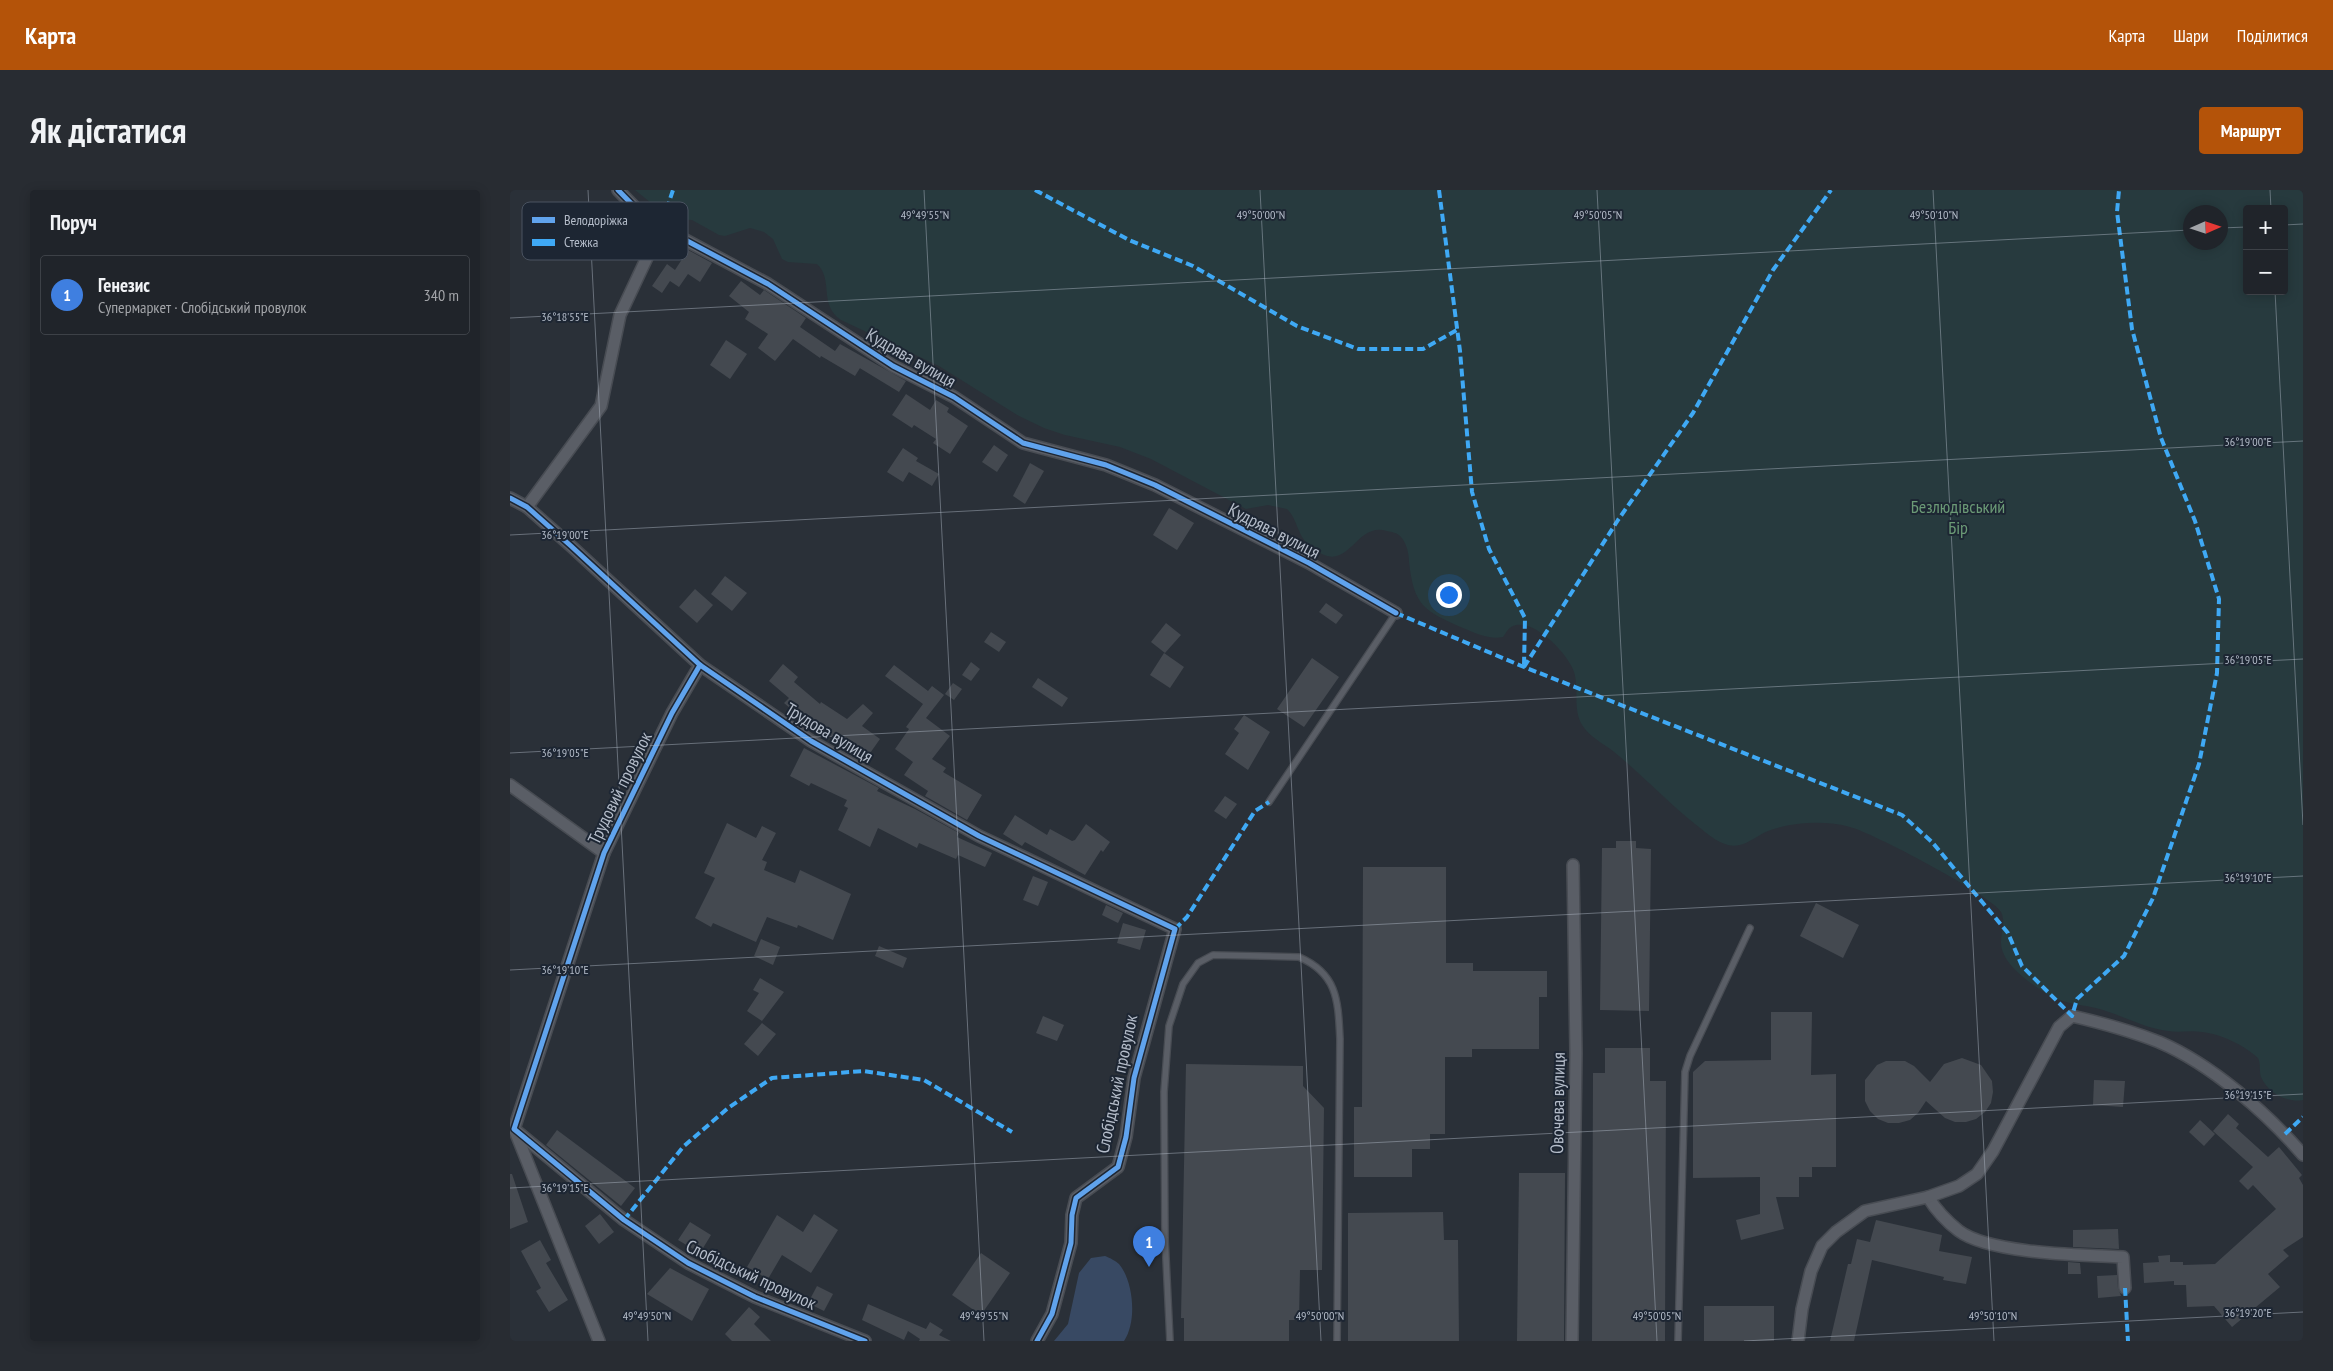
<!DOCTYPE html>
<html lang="uk">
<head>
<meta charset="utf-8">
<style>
	body { margin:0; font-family:"PT Sans Narrow",sans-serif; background:#282c32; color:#f1f3f6 }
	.controls { position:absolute; right:15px; top:15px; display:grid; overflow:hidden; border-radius:5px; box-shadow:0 2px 12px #0003 }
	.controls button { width:45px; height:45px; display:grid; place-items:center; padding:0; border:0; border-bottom:1px solid #3d4147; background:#20242a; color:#f1f3f6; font:25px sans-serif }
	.compass { position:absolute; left:1673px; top:15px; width:45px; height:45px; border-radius:50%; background:#20242a; box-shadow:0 2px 12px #0003; rotate:87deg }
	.you { position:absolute; left:938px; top:404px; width:18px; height:18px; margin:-12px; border:4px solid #fff; border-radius:50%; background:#1a73e8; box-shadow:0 0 0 8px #1a73e833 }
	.badge { display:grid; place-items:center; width:32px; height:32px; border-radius:50%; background:#b45309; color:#fff; font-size:16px; font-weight:700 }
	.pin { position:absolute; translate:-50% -41px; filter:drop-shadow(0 1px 2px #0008) }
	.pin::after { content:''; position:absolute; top:26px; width:18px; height:15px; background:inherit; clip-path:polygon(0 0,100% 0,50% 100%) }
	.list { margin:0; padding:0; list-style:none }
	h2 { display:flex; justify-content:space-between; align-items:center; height:65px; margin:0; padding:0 20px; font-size:21px }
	h2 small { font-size:16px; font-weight:400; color:#a2a4a8 }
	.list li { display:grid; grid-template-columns:32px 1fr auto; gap:15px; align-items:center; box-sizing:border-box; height:80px; margin:0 10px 10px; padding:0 10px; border:1px solid #3d4147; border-radius:5px }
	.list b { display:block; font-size:19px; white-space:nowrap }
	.list p { margin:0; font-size:16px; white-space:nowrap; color:#a2a4a8 }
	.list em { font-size:16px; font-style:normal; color:#a2a4a8 }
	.map { position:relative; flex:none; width:1793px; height:1151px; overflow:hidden; border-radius:5px }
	header { display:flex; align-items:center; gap:30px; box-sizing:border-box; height:70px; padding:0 25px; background:#b45309; color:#fff }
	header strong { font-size:24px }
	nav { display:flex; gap:28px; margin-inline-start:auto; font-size:18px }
	.intro { display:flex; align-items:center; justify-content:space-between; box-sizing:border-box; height:120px; padding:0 30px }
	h1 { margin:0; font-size:35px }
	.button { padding:12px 22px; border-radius:5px; background:#b45309; color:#fff; font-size:18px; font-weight:700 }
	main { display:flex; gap:30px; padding:0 30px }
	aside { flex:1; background:#20242a; border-radius:5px; box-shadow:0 2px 12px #0003 }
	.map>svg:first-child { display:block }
	.green { fill:#273a3e; fill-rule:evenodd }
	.water { fill:#384963 }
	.building { fill:#444950 }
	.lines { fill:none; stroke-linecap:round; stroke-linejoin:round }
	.lane-casing { stroke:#484c53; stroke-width:8 }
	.street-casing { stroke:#484c53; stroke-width:14 }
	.lane { stroke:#5a5e66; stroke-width:5.5 }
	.street { stroke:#5a5e66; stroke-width:11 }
	.quiet { stroke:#3fa9f5; stroke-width:4; stroke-dasharray:8 4; stroke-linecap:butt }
	.cycleway-casing { stroke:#1d2633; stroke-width:8 }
	.cycleway { stroke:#60a3ed; stroke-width:5 }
	.ticks { fill:none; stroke:#b4bcc9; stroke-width:1; stroke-opacity:0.45 }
	.labels { text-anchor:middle; stroke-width:4; stroke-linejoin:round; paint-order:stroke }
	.street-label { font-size:18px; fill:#b4bcc9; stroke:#1d2633 }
	.park-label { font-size:18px; fill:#6b9a76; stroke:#1d2633 }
	.key { fill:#1d2633; stroke:#4a5360; stroke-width:1 }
	.key-label { font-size:14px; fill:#b4bcc9 }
	.ticks-label { font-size:12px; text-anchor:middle; fill:#b4bcc9; stroke:#1d2633; stroke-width:4; stroke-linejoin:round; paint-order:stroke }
</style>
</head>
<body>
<header>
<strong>Карта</strong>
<nav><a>Карта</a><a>Шари</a><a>Поділитися</a></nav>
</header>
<div class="intro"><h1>Як дістатися</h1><a class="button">Маршрут</a></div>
<main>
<aside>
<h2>Поруч<small></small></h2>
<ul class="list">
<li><span class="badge" style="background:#3f7fe0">1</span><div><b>Генезис</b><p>Супермаркет · Слобідський провулок</p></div><em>340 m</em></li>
</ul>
</aside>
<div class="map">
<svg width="1793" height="1151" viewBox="0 0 1793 1151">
	<rect width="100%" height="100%" fill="#2a3038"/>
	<!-- green -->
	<path class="green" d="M125,0H1793V910C1777,913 1758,903 1751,887C1749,881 1751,874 1748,868C1734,855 1711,844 1692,842C1680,840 1669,843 1658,841C1635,838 1615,827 1593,820C1574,814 1554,815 1537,804C1520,793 1490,774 1491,751C1491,742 1496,732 1491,722C1483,706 1361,642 1340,637C1315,630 1282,632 1258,641C1244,647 1233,659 1218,655C1206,652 1194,641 1185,634C1159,613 1135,588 1109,566C1098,556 1084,550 1075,539C1061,522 1070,501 1064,482C1059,465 1023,427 1003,436C998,438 996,443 993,447C980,450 965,443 953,438C914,421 904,416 899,372C899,364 897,354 891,347C888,343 882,342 877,341C842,331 840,391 799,355C787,345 788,330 777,319L758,315L736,319L641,269L610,257L555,245L534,238L509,226L429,176L331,130C308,114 324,90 307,74L278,72L272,69L263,49L254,42L240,38L215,46L209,45L182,30L161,29ZM1737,19H1774V101H1737ZM1680,22H1710V52H1680Z"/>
	<!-- water -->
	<path class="water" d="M595,1066C600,1068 606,1071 609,1074C624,1092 627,1132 614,1151H544L558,1134L569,1083L581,1068Z"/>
	<!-- building -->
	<g class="building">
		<path d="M178,60L202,73L190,92L178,84L169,97L160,91L152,103L142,96L157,74L165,80Z"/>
		<path d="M231,91L250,105L254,100L296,128L290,137L325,161L330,154L396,191L389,202L348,177L350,178L345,186L311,166L310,168L283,149L265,171L248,158L258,144L235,129L239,122L219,106Z"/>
		<path d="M216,150L237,164L220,189L200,175Z"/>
		<path d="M396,204L420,220L426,210L439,218L437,222L458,236L440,264L423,253L426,249L404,235L402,238L382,225Z"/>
		<path d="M484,255L498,265L487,282L472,272Z"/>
		<path d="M393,258L408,268L406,271L429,284L422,296L399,282L393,292L377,282Z"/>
		<path d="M520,273L534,281L515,314L503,306Z"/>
		<path d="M659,318L684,333L667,360L643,345Z"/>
		<path d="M215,386L237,403L222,421L201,404Z"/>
		<path d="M185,399L203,415L187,433L169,417Z"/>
		<path d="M816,413L833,425L826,434L809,422Z"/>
		<path d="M656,433L671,445L655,463L641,452Z"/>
		<path d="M481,442L496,452L489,462L474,452Z"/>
		<path d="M654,463L674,477L660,498L640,485Z"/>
		<path d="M802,468L829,487L794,537L767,519Z"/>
		<path d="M461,472L470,479L461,491L452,485Z"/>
		<path d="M273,474L288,487L284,492L310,514L311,512L337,529L353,514L363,523L352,536L370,549L358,566L336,552L334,554L289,523L288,525L274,513L279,508L259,491Z"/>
		<path d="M384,475L418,501L422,496L434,505L416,528L440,546L422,569L436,578L433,582L472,605L457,630L415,606L418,601L394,585L403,572L385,559L399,539L396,537L413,514L375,486Z"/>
		<path d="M528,488L558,508L552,517L522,497Z"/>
		<path d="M443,493L452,499L444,510L435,504Z"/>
		<path d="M734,525L760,542L738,580L715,564L729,543L724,539Z"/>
		<path d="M294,558L369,598L367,601L405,619L449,643L447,647L482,663L475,677L448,665L446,669L409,653L407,658L368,638L360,657L328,640L338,618L334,616L337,610L301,593L299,596L280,586Z"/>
		<path d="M715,606L727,614L716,629L704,621Z"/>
		<path d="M505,625L537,645L540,639L562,651L565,650L576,634L600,652L593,662L591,660L575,685L515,652L512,656L493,644Z"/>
		<path d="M217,633L246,648L252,636L266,643L252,670L257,672L254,680L285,693L290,680L341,704L323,750L288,735L287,738L257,727L246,752L203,733L201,737L185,728L205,688L194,683Z"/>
		<path d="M1106,651H1126V658L1141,659L1139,821L1090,820L1092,658H1106Z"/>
		<path d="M853,677H936V773H963V781H1037V807H1029V859H962V867H935V944H920V959H902V987H844V917H852Z"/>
		<path d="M523,686L538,692L528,716L513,710Z"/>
		<path d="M1306,713L1349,735L1333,768L1290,746Z"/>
		<path d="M596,715L613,723L608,733L592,725Z"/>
		<path d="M613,733L636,740L630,760L607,753Z"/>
		<path d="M251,749L270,757L263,775L244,766Z"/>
		<path d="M369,756L397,768L393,778L365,766Z"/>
		<path d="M250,788L274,802L252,831L237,821L249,803L243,800Z"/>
		<path d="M1261,822H1302L1301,885L1326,884V977H1302V987H1289V1007H1266L1274,1039L1231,1050L1226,1030L1250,1024V987L1183,988V882L1195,871L1261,870Z"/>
		<path d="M533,826L554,835L547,851L526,843Z"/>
		<path d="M252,833L266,844L248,866L234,854Z"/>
		<path d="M1095,858H1140V891H1156L1155,1151H1082L1083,883H1095Z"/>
		<path d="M1452,868L1471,875L1482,891L1483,902L1481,913L1475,922L1466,929L1456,932H1445L1435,928L1416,911L1408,923L1400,930L1389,933H1378L1368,929L1360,921L1355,911V890L1367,875L1376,871H1395L1404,876L1420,892L1434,874Z"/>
		<path d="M676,874L793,876V896L814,918L812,1080H790L789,1130H779V1151H674V1128H671Z"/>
		<path d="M1584,890L1615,891L1613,917L1583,915Z"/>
		<path d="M1718,924L1729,934L1726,938L1758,967L1769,957L1792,985L1789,988L1793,995V1047L1773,1060L1779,1066L1758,1084L1770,1097L1722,1137L1704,1116L1677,1117L1676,1095H1664V1091L1634,1093L1633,1073L1649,1072L1648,1066L1660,1065V1072H1673V1075L1705,1074L1766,1019L1743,995L1738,1000L1729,991L1743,977L1703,941Z"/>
		<path d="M1690,930L1705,944L1694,956L1679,942Z"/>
		<path d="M47,940L125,998L111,1016L36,955Z"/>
		<path d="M1009,983H1055L1054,1151H1007Z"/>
		<path d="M0,984H2L18,1032L0,1039Z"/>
		<path d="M933,1022L934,1050H948L949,1151H838V1023Z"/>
		<path d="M90,1024L104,1042L89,1054L75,1036Z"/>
		<path d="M304,1024L328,1040L301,1083L272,1065L258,1089L237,1077L267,1025L293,1042Z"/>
		<path d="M1366,1030L1432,1045L1429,1061L1462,1067L1456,1094L1433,1090L1434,1087L1362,1070L1344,1151H1320L1338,1074H1341L1347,1049L1360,1052Z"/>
		<path d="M180,1032L201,1045L190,1063L168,1050Z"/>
		<path d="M1608,1039L1609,1059L1563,1057V1040Z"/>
		<path d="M30,1050L41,1070L36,1073L58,1110L39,1122L26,1101L31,1098L11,1061Z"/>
		<path d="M471,1063L500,1083L471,1125L442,1105Z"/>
		<path d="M1558,1072L1570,1073L1571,1084H1558Z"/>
		<path d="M160,1078L199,1099L182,1131L137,1104Z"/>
		<path d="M1607,1085L1608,1098L1611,1106L1588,1108L1587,1086Z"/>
		<path d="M307,1096L323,1104L314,1121L298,1113Z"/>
		<path d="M358,1114L416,1139L420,1132L433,1140L429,1145L441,1151H409L410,1149L398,1141L394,1150L352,1130Z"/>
		<rect x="1194" y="1116" width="70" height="35"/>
		<path d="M239,1117L250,1127L244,1134L261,1151H222L215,1144Z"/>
	</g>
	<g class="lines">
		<!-- lane casing -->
		<g class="lane-casing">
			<g id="lane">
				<path d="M759,612L886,423"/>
				<path d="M660,1151L655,1048L654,902L659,836L673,794L688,773L703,765L789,767C828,784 828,811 830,849L827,1151"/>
				<path d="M1168,1151L1175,882L1180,866L1240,738"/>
			</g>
		</g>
		<!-- street casing -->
		<g class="street-casing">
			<g id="street">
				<path d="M108,0L149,42L166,45L258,94L383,176L444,207L513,253L596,275L645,295L799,373L886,423"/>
				<path d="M0,308L17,317L61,356L190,475L301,551L469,646L665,739L624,888L616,947L608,977L566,1008L562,1025L561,1053L542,1124L527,1151"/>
				<path d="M17,317L91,216L110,125L149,42"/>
				<path d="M190,475L162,523L94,663L4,939L114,1030L178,1073L245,1107L355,1151"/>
				<path d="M0,595L94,663"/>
				<path d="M5,941L89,1151"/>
				<path d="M1418,1007C1426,1020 1436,1031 1449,1041C1480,1064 1573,1065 1613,1067L1615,1098"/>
				<path d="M1062,1151L1066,863L1063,675"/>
				<path d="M1288,1151L1292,1119L1301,1081L1312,1056L1326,1042L1355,1021L1418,1007L1449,996L1467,984L1483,961L1549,837L1562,826C1592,833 1621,841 1649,852C1701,874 1757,923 1793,965"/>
			</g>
		</g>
		<!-- lane -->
		<use href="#lane" class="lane"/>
		<!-- street -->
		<use href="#street" class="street"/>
		<!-- quiet -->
		<g class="quiet">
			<path d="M525,0L619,50L683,76L787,136L848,159H913L947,140"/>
			<path d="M929,0L950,161L962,302L979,359L1015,428L1014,475"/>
			<path d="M149,42L163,0"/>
			<path d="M886,423L1014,477L1392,625L1422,652L1498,743L1512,776L1562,826L1567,809L1614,766L1643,708L1689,574L1707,483L1709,409L1685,331L1651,248L1622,139L1607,22L1609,0"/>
			<path d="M1014,477L1108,330L1183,223L1263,80L1321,0"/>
			<path d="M665,739L677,727L745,621L759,612"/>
			<path d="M1775,944L1793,927"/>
			<path d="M114,1030L173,957L218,918L262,888L353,881L414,890L502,942"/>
			<path d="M1615,1098L1618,1151"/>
		</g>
		<!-- cycleway casing -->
		<g class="cycleway-casing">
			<g id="cycleway">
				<path d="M108,0L149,42L166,45L258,94L383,176L444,207L513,253L596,275L645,295L799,373L886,423"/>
				<path d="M0,308L17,317L61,356L190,475L301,551L469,646L665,739L624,888L616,947L608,977L566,1008L562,1025L561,1053L542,1124L527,1151"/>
				<path d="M190,475L162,523L94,663L4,939L114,1030L178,1073L245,1107L355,1151"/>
			</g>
		</g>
		<!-- cycleway -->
		<use href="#cycleway" class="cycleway"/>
	</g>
	<!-- ticks -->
	<path class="ticks" d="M78,0L138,1151M414,0L474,1151M750,0L811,1151M1087,0L1147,1151M1423,0L1484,1151M1760,0L1761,19M1774,35L1793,34M1710,38L1737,37M1765,101L1793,635M0,128L1680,40M0,345L1793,251M0,563L1793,469M0,780L1793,686M0,998L1793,904M1234,1151L1793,1122"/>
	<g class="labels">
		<!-- street labels -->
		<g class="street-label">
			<text transform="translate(401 168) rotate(30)" y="6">Кудрява вулиця</text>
			<text transform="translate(764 341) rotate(27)" y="6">Кудрява вулиця</text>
			<text transform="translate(319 543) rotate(31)" y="6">Трудова вулиця</text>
			<text transform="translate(110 598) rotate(-64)" y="6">Трудовий провулок</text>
			<text transform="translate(607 894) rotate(-78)" y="6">Слобідський провулок</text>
			<text transform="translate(1048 913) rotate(-89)" y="6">Овочева вулиця</text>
			<text transform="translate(241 1085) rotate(25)" y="6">Слобідський провулок</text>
		</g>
		<!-- park labels -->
		<g class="park-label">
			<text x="1448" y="323">Безлюдівський<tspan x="1448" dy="21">Бір</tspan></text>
		</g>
	</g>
	<!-- legend -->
	<rect x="12" y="12" width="166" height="58" rx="8" class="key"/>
	<rect x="22" y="27" width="23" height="6" fill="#60a3ed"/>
	<rect x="22" y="49" width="23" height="7" fill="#3fa9f5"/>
	<g class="key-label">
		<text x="54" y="35">Велодоріжка</text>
		<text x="54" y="57">Стежка</text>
	</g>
	<g class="ticks-label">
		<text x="415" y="29">49°49'55"N</text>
		<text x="751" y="29">49°50'00"N</text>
		<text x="1088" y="29">49°50'05"N</text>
		<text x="1424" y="29">49°50'10"N</text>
		<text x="55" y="131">36°18'55"E</text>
		<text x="1738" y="256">36°19'00"E</text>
		<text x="55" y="349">36°19'00"E</text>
		<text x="1738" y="474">36°19'05"E</text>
		<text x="55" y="567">36°19'05"E</text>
		<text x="1738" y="692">36°19'10"E</text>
		<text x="55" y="784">36°19'10"E</text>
		<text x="1738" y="909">36°19'15"E</text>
		<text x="55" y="1002">36°19'15"E</text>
		<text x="1738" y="1127">36°19'20"E</text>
		<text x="137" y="1130">49°49'50"N</text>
		<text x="474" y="1130">49°49'55"N</text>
		<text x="810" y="1130">49°50'00"N</text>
		<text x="1147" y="1130">49°50'05"N</text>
		<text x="1483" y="1130">49°50'10"N</text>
	</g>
</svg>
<div class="controls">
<button>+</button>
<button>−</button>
</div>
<svg class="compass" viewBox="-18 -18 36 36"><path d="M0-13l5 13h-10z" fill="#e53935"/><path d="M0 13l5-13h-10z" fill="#a2a4a8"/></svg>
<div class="you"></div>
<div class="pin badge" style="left:639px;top:1077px;background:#3f7fe0">1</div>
</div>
</main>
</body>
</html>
